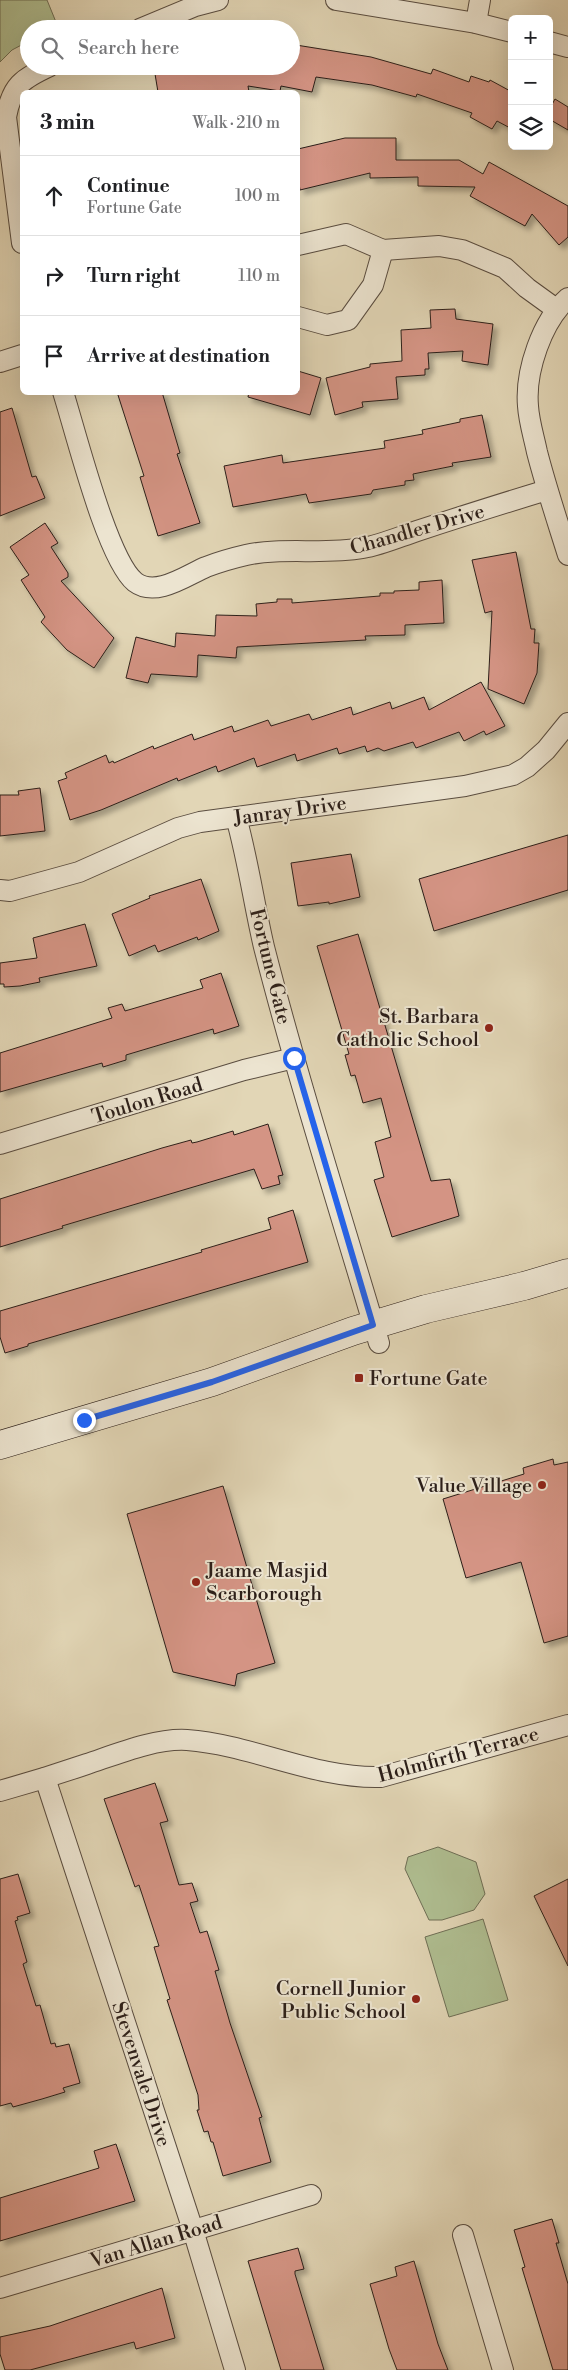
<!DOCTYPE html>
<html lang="en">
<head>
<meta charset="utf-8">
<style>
	body { margin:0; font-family:"Libre Bodoni",serif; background:#f2f2f2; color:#202124 }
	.controls { position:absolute; right:15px; top:15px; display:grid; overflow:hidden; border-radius:8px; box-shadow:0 5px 20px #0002 }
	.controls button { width:45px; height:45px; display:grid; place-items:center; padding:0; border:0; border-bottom:1px solid #e0e0e0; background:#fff; color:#202124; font:25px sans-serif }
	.stop { position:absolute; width:15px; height:15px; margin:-11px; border:4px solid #2563eb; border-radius:50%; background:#fff }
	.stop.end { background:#2563eb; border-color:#fff; box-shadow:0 1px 5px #0008 }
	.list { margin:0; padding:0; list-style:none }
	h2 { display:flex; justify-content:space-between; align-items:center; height:65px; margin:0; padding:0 20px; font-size:21px }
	h2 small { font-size:16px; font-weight:400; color:#757577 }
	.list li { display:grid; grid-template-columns:32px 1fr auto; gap:15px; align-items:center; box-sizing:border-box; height:80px; padding:0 20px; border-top:1px solid #e0e0e0 }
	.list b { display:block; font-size:19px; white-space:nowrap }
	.list p { margin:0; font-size:16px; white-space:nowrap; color:#757577 }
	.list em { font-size:16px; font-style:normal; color:#757577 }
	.icon { flex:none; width:28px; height:28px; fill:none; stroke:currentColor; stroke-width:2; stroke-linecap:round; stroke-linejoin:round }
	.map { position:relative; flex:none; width:568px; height:2370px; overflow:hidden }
	.search { position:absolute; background:#fff; box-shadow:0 5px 20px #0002; left:20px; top:20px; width:280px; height:55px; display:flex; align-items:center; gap:12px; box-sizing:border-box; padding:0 18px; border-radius:28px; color:#757577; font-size:19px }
	.panel { position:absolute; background:#fff; box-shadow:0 5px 20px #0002; left:20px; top:90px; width:280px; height:305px; border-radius:8px }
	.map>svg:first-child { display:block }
	.green { fill:#afbe91; stroke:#6e6e55 }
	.building { fill:#d49484; stroke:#2c1f19; filter:url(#shadow) }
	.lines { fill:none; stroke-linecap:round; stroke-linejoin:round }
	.street-casing { stroke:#5a4d40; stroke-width:22 }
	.secondary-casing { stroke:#2c1f19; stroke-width:29 }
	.street { stroke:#ece4d0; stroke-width:20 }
	.secondary { stroke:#ece4d0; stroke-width:28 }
	.route { stroke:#2563eb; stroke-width:6 }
	.poi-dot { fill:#8f2418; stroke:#ece4d0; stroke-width:2 }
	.labels { text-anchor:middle; stroke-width:4; stroke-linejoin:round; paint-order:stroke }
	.street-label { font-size:20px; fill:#2c1f19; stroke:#ece4d0 }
	.poi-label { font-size:20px; fill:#2c1f19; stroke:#ece4d0; text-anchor:end }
</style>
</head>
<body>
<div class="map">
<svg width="568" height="2370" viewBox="0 0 568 2370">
	<defs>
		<filter id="shadow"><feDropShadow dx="4.5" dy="4.5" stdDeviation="2.5" flood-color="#0004"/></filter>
	</defs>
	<rect width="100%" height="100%" fill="#e2d6b6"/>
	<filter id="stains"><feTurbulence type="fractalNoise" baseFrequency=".004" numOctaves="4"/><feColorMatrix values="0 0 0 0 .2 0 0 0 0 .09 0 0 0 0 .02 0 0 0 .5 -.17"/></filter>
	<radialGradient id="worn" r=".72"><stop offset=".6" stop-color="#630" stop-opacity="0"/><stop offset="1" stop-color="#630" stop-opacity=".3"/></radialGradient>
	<!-- green -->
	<g class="green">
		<path d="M0,0H47L58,27L54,29H29V41L12,50L0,62Z"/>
		<path d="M438,1847L476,1862L485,1894L474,1910L442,1920H429L405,1869L408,1857Z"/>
		<path d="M483,1919L508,2000L449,2017L425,1937Z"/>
	</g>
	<!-- building -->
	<g class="building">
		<path d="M296,45L371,57L431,74L433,69L469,82L471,76L489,82L490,80L512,92V129L497,121L492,129L470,117L472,113L417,94L416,97L372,85L316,77L312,92L281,86L280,91L248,86L249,92H158L155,74L188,68L187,66H292Z"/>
		<path d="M555,99L568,107V130L549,119V110Z"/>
		<path d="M345,138H396V160H459L483,174L489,162L568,206V237L559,245L532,214L525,226L470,196L475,187L418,186V177L370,178V173L300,190L298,177V149Z"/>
		<path d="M455,309L456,319L493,324L488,365L462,361L463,351L428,353L429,369H425V375L396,377L398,399L362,402L363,407L335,415L326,378L370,367V364L402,361L401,330L431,328L430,310Z"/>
		<path d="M298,371L321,378L310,415L248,397L249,392H298Z"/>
		<path d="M117,392H162L180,453L177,454L200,523L158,536L140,477L144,476Z"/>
		<path d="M12,408L32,477L36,476L45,498L0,516V412Z"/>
		<path d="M482,415L491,457L452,463L453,466L413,474L414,480L405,481V485L373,490L371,494L309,503L306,494L233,507L224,466L282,455L283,463L385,448L384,441L423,434L422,430L460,422V419Z"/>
		<path d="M45,523L58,543L51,547L68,573V577L61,581L114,638L94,668L67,650L41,622L45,617L21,580L29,575L10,547Z"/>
		<path d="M516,552L531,629H535L534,643H539L537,673L524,704L488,689L492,611L485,613L472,560Z"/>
		<path d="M442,580L444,623L405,625V635L365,636L366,640L237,647L236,658L198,655L197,677L151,674L148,683L126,678L136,637L175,647L176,633L215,636L216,615L257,616L256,604L277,602V599H292V603L380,596V593H394V591L419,590V582Z"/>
		<path d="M481,682L505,726L486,735L484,731L464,741L459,732L416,748L413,742L384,751L378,748L367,752L365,746L339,754L337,748L297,761L295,754L257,767L254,758L218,772L216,766L178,781L177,778L101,810L70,820L58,781L67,778L65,773L106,755L109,763L113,761L114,763L153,746L154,749L192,734L194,740L232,726L234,732L268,720L271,726L309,714L312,720L351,707L353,715L390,702L392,709L424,697L429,710Z"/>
		<path d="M40,788L45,831L0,836V795H19L18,791Z"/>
		<path d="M568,835V890L434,931L419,879Z"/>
		<path d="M351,854L360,897L329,904V902L298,906L291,863Z"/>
		<path d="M201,879L219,931L198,940L197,937L158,952L155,945L129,956L112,914L150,898L149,896Z"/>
		<path d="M85,924L97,966L39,978L40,982L20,986L4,987V984H0V963L37,958L33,938Z"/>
		<path d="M358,934L431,1181L450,1179L459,1216L392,1237L374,1180L384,1177L375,1142L391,1137L381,1098L363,1103L355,1075L351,1076L345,1055L349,1054L317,946Z"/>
		<path d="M221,973L239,1026L214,1034L213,1029L126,1055V1060L103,1067L102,1063L0,1092V1053L112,1018L108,1008L122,1004L125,1011L203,988L200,980Z"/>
		<path d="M268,1124L283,1175L278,1176L280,1184L262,1189L254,1169L62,1226L63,1228L0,1247V1199L162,1148L191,1140L192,1143L197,1142L233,1131L234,1135Z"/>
		<path d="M293,1210L308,1262L28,1344V1346L5,1353L0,1337V1311L202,1252L201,1250L271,1229L268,1218Z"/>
		<path d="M553,1459L554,1465L568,1462V1636L544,1643L521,1562L466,1578L443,1499L524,1474L523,1468Z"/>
		<path d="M223,1486L275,1663L237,1674L235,1686L173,1672L127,1514Z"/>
		<path d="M155,1783L168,1821L160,1823L179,1885L192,1883L198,1901L190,1903L200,1933L207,1931L219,1970L215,1971L230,2023L262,2117L259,2118L271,2162L223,2176L213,2142H211L208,2131L204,2132L197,2110H199L198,2095L167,2000L170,1999L154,1947L159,1946L139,1885L135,1887L104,1799Z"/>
		<path d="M18,1874L30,1913L17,1917L18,1920L15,1921L27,1962L23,1964L36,2006L40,2005L51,2044L55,2043L56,2047L69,2044L80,2083L63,2088L65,2092L42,2099L13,2107L11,2103L0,2106V1879Z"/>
		<path d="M568,1879V1966L534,1896Z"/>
		<path d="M116,2144L135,2201L0,2241V2198L99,2168L94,2151Z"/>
		<path d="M552,2219L559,2243H556L568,2284V2370H553L522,2268L525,2267L514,2230Z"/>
		<path d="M298,2248L304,2269L295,2271V2274L324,2370H281L248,2261Z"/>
		<path d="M414,2261L438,2344L448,2370H397L389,2349L370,2284L397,2276L395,2267Z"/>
		<path d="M162,2288L175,2338L136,2349L134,2342L30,2370H5L0,2354V2337L50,2326Z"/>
	</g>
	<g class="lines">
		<!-- street casing -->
		<g class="street-casing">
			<g id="street">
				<path d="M336,0L476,23L512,32"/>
				<path d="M476,23L480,0"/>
				<path d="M140,29L195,6L218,0"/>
				<path d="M549,42L568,47"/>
				<path d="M22,243L6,117C12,85 22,79 50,66"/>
				<path d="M298,245L346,234L383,250L439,246L462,250L505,268L527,288L556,309"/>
				<path d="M568,298C542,321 525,371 528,406C529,422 534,437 537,452C546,487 557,520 568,555"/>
				<path d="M298,317L327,325L348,320L373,285L383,250"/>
				<path d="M0,362L22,355"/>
				<path d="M63,392C76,433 107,559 135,582C156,598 187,575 206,567C219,562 233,558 246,555C282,547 324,555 363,548C381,545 399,537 417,531C460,517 504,503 547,490"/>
				<path d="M236,817C248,860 254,904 264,947C298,1080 340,1211 379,1343"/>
				<path d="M0,890L10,891L79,872L178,828L200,822L465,786L513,775L527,767L546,750L568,723"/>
				<path d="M0,1144L244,1070L294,1058"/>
				<path d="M45,1778L193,2230L235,2370"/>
				<path d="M0,1791C29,1783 58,1774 87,1764C117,1754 156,1738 187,1740C253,1745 315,1779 381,1777L568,1725"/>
				<path d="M463,2235L503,2370"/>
				<path d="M0,2288L311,2195"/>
			</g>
		</g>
		<!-- secondary casing -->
		<g class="secondary-casing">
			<path id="secondary" d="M0,1445L212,1382L353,1331L426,1309L524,1286L568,1273"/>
		</g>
		<!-- street -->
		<use href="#street" class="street"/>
		<!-- secondary -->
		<use href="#secondary" class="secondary"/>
	</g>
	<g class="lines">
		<!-- route -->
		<path class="route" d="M84,1420L212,1382L373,1325L294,1058"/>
	</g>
	<!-- markers -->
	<g class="poi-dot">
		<circle cx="489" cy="1028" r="5"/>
		<rect x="354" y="1373" width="10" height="10" rx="2.5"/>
		<circle cx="542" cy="1485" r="5"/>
		<circle cx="196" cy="1582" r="5"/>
		<circle cx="416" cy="1999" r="5"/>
	</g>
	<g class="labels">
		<!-- street labels -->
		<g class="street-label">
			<text transform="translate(417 529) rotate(-16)" y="7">Chandler Drive</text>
			<text transform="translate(290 810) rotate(-8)" y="7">Janray Drive</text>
			<text transform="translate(271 966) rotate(76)" y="7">Fortune Gate</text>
			<text transform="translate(147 1100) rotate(-17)" y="7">Toulon Road</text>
			<text transform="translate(458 1754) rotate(-15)" y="7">Holmfirth Terrace</text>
			<text transform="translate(142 2074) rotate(72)" y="7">Stevenvale Drive</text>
			<text transform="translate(156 2241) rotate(-17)" y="7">Van Allan Road</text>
		</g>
		<!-- poi labels -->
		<g class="poi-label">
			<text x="479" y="1023">St. Barbara<tspan x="479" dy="23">Catholic School</tspan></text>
			<text x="369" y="1385" text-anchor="start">Fortune Gate</text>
			<text x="532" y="1492">Value Village</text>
			<text x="206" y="1577" text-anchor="start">Jaame Masjid<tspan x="206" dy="23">Scarborough</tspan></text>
			<text x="406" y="1995">Cornell Junior<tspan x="406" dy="23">Public School</tspan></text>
		</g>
	</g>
	<rect width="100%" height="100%" filter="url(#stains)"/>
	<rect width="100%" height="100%" fill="url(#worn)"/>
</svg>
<div class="controls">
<button>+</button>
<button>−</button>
<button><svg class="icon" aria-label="layers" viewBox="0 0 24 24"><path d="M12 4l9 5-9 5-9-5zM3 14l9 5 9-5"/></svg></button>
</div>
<div class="stop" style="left:294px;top:1058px"></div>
<div class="stop end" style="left:84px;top:1420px"></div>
<div class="search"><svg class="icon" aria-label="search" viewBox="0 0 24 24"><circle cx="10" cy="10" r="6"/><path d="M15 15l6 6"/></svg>Search here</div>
<section class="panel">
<h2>3 min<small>Walk · 210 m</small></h2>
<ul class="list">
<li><svg class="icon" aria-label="ahead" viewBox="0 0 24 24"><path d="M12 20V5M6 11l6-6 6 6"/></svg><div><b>Continue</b><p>Fortune Gate</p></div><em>100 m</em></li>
<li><svg class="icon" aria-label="right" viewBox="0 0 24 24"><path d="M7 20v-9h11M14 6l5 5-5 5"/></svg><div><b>Turn right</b></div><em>110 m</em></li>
<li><svg class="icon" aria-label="arrive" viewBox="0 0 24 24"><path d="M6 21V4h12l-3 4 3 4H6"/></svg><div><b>Arrive at destination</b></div></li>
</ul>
</section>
</div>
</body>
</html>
